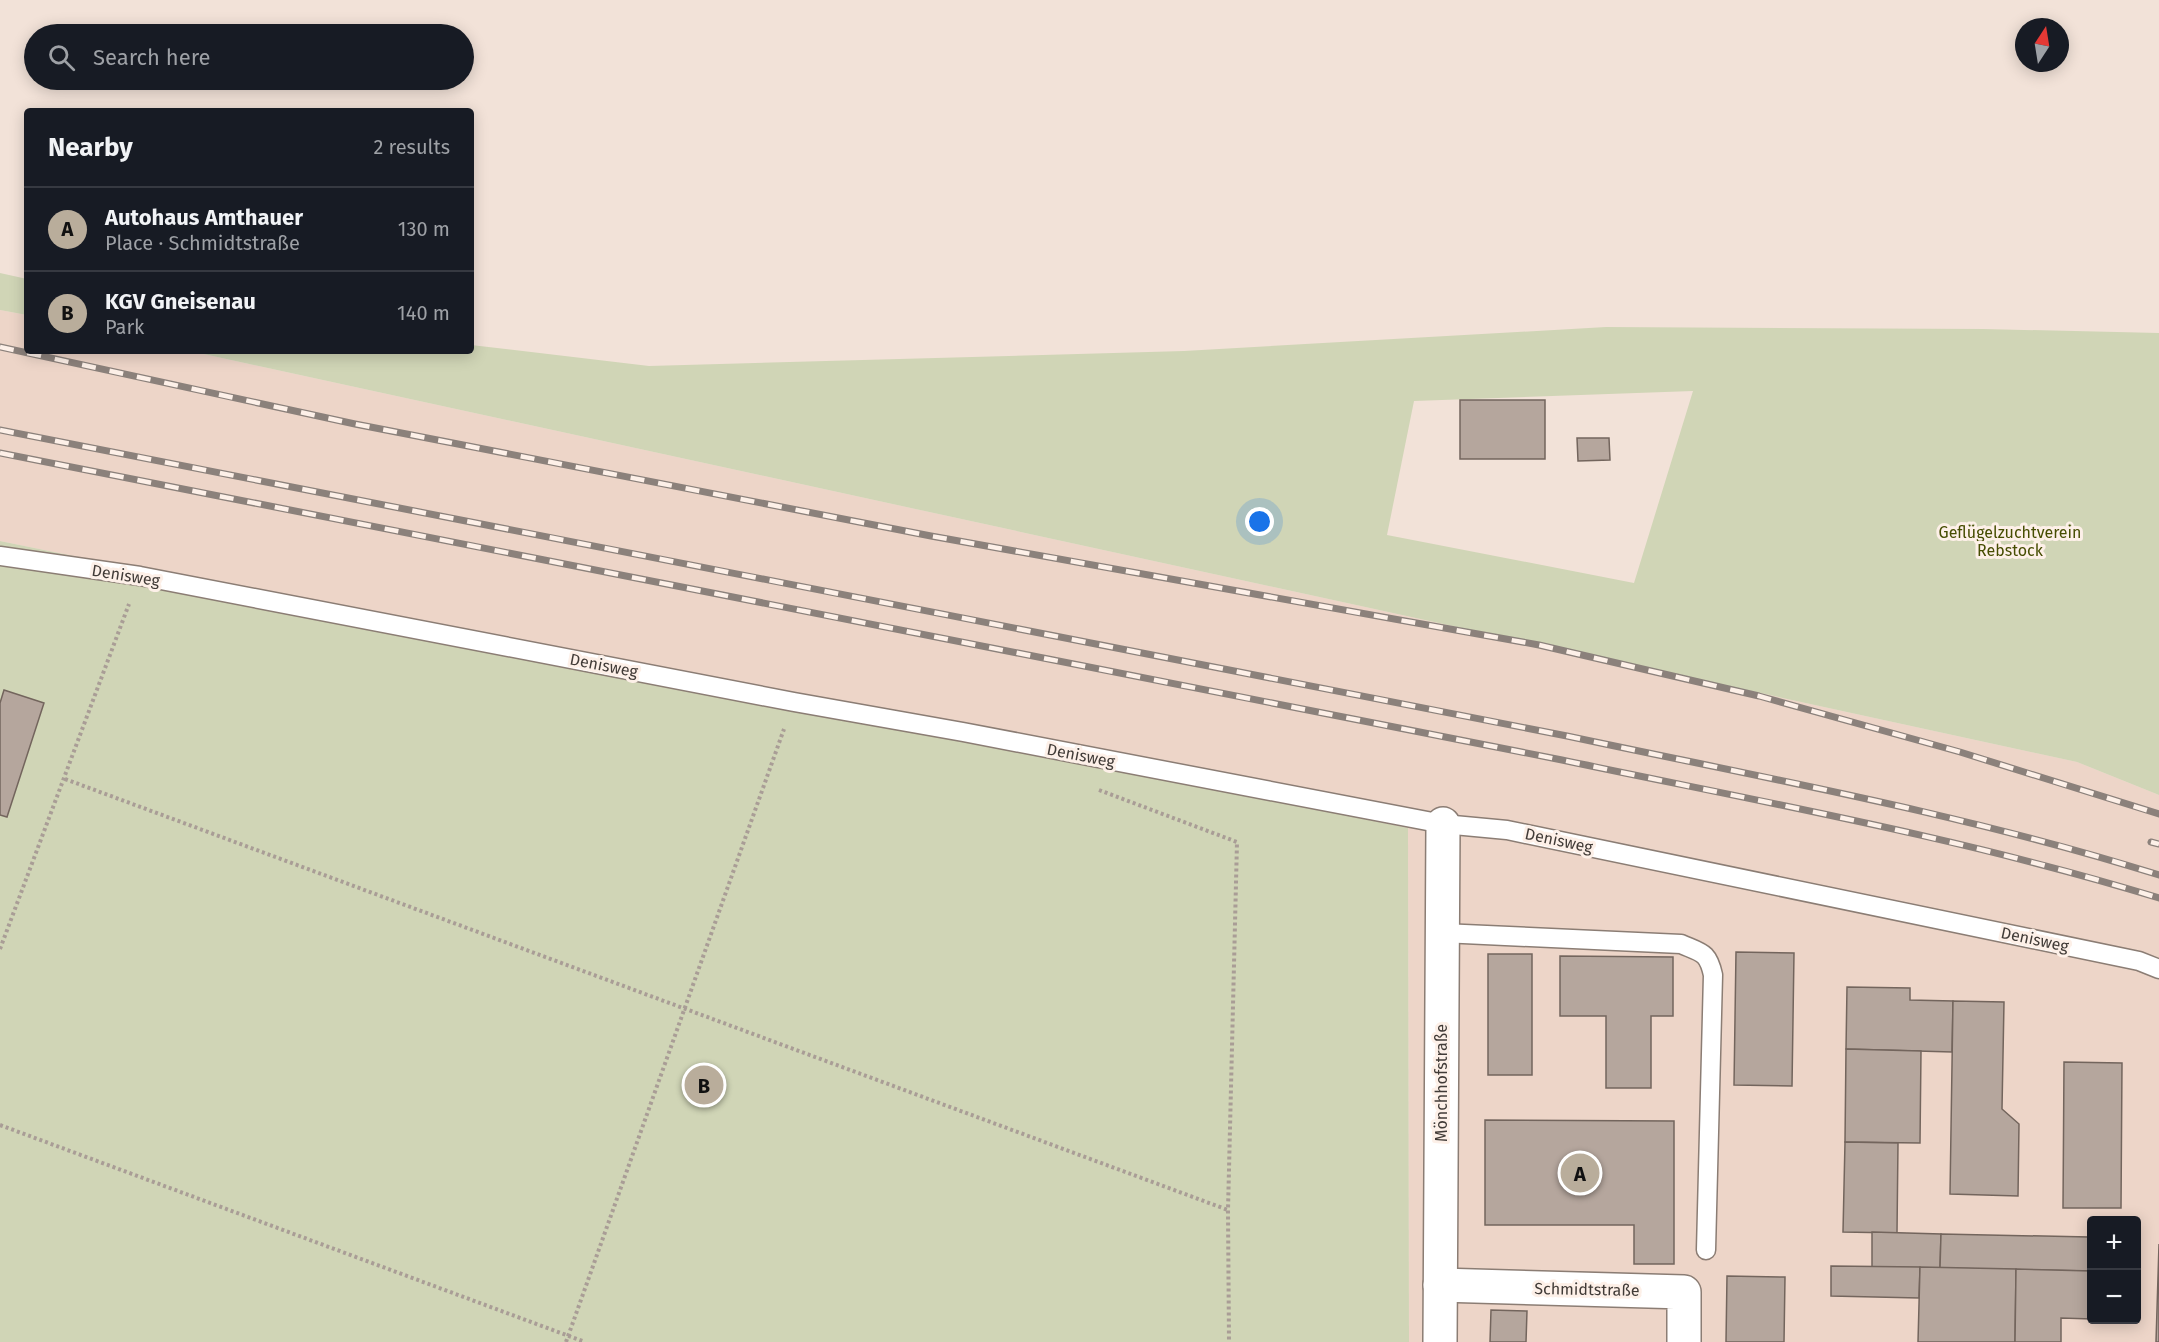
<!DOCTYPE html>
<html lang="en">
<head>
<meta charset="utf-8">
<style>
	body { margin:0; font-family:"Fira Sans",sans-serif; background:#242831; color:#f1f3f6 }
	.controls { position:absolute; right:18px; bottom:18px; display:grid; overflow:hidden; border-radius:6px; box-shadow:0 3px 15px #0003 }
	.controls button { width:54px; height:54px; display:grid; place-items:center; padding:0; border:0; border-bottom:2px solid #363941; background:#171b24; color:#f1f3f6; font:30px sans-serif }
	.compass { position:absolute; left:2015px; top:18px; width:54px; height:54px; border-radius:50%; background:#171b24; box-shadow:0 3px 15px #0003; rotate:12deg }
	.you { position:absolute; left:1260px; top:522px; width:21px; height:21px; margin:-15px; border:4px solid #fff; border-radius:50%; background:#1a73e8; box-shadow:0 0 0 9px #1a73e833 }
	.badge { display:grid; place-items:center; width:39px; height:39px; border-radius:50%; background:#b9ad9b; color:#111; font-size:20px; font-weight:700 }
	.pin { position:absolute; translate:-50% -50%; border:3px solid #fff; box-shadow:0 2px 6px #0006 }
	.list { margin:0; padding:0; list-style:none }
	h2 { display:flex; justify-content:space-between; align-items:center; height:78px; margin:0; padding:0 24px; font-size:26px }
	h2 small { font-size:20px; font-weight:400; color:#9ea1a6 }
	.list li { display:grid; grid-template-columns:39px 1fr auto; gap:18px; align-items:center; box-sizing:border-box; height:84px; padding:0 24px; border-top:2px solid #363941 }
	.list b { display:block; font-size:22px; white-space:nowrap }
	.list p { margin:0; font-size:20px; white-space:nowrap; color:#9ea1a6 }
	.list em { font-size:20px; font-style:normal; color:#9ea1a6 }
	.icon { flex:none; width:33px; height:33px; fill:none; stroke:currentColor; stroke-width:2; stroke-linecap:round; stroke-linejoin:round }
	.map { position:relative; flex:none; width:2159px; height:1342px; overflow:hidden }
	.search { position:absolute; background:#171b24; box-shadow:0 3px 15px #0003; left:24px; top:24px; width:450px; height:66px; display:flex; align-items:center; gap:15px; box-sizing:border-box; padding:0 21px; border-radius:33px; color:#9ea1a6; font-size:22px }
	.panel { position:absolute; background:#171b24; box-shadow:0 3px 15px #0003; left:24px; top:108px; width:450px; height:246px; border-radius:6px }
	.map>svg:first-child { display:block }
	.built { fill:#edd5c8; fill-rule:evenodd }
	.green { fill:#d0d5b6; fill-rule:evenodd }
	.building { fill:#b5a69d; stroke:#73655d; stroke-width:1.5 }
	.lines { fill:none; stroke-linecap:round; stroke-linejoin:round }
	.service-casing { stroke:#8b7d74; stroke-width:21 }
	.minor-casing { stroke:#8b7d74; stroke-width:36 }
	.path { stroke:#a99d96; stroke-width:4; stroke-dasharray:3 3; stroke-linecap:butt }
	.service { stroke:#fff; stroke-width:18 }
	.minor { stroke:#fff; stroke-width:33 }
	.rail-casing { stroke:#8b817b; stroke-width:7 }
	.rail { stroke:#fdf0e8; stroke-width:4.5; stroke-dasharray:14; stroke-linecap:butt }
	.labels { text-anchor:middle; stroke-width:6; stroke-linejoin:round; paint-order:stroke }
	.park-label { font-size:16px; fill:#464d02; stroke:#fdf0e8 }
	.street-label { font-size:16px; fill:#413b37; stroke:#fdf0e8 }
</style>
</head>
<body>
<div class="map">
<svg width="2159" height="1342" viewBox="0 0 2159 1342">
	<rect width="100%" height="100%" fill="#f2e2d8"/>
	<!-- built -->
	<path class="built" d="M0,310L27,315V351H190L2077,762L2159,795V1342H1409L1408,828L0,541ZM2092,1220H2136V1320H2092Z"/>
	<!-- green -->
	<g class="green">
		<path d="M0,273L27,279V315L0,310Z"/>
		<path d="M1606,327L1983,329L2159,333V795L2077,762L190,351H471V345L649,366L1184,351ZM1693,391L1634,583L1387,535L1414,401Z"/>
		<path d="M0,541L1408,828L1409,1342H0Z"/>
	</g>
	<!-- building -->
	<g class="building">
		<rect x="1460" y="400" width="85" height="59"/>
		<path d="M1577,438H1609L1610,460L1578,461Z"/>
		<path d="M4,690L44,703L7,817L0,815V703Z"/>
		<path d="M1736,952L1794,953L1792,1086L1734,1085Z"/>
		<rect x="1488" y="954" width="44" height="121"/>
		<path d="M1560,956L1673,957V1016H1651V1088H1606V1016H1560Z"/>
		<path d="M1847,987L1910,988V1000L1953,1001L1952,1052L1846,1049Z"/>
		<path d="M1953,1001L2004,1002L2002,1109L2019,1124L2018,1196L1950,1194Z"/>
		<path d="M1846,1049L1921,1051L1920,1143L1845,1142Z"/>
		<path d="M2064,1062L2122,1063L2121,1208H2063Z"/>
		<path d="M1485,1120L1674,1121V1264H1634V1225H1485Z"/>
		<path d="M1845,1142L1898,1143L1897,1233L1843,1232Z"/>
		<path d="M1872,1232L1941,1234L1940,1268L1872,1267Z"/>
		<path d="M1941,1234L2089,1237L2088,1271L1940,1268Z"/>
		<path d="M2159,1244V1342H2156Z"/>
		<path d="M1831,1266L1920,1267L1919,1298L1831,1296Z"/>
		<path d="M1920,1267L2016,1269L2015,1342H1918Z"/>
		<path d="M2016,1269L2092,1271V1319L2061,1318V1342H2015Z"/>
		<path d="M1727,1276L1785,1277L1784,1342H1726Z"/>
		<path d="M1491,1310L1527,1311L1526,1342H1490Z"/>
	</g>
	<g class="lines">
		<!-- service casing -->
		<g class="service-casing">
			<g id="service">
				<path d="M0,556L140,576L794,702L963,732L1443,824L1507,830L2139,961L2159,969"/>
				<path d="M1442,933L1681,944C1702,953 1708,952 1713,975L1706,1250"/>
			</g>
		</g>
		<!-- minor casing -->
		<g class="minor-casing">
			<g id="minor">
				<path d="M1440,1285L1684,1292V1342"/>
				<path d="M1440,1342L1443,824"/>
			</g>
		</g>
		<!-- path -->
		<g class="path">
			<path d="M65,779L1228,1210"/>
			<path d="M1099,790L1237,842L1228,1210L1229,1342"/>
			<path d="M0,949L129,604"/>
			<path d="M0,1125L585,1342"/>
			<path d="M566,1342L784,729"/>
		</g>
		<!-- service -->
		<use href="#service" class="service"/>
		<!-- minor -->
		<use href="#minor" class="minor"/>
		<!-- rail casing -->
		<g class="rail-casing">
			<g id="rail">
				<path d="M0,347L355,424L931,536L1539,645L1759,696L1960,752L2159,814"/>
				<path d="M0,430L1567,736C1765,778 1965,814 2159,875"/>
				<path d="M0,453L1562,760C1762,802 1964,838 2159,898"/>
				<path d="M2151,842L2159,844"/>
			</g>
		</g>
		<!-- rail -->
		<use href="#rail" class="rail"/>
	</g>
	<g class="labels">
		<!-- park labels -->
		<g class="park-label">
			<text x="2010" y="538">Geflügelzuchtverein<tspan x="2010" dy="18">Rebstock</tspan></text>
		</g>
		<!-- street labels -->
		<g class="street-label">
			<text transform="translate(126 575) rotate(9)" y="6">Denisweg</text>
			<text transform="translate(604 665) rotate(11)" y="6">Denisweg</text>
			<text transform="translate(1081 755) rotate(11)" y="6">Denisweg</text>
			<text transform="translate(1559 840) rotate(12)" y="6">Denisweg</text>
			<text transform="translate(2035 939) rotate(12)" y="6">Denisweg</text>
			<text transform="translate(1441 1083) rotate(-90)" y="6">Mönchhofstraße</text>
			<text transform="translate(1587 1289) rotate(1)" y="6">Schmidtstraße</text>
		</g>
	</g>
</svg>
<div class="controls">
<button>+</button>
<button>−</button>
</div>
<svg class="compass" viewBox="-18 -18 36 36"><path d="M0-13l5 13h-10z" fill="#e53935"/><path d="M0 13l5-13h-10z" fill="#9ea1a6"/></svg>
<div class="you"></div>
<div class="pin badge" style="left:1580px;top:1173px">A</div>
<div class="pin badge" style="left:704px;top:1085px">B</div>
<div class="search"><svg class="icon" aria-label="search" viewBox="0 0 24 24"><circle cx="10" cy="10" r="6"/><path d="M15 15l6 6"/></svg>Search here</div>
<section class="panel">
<h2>Nearby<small>2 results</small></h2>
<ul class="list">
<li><span class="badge">A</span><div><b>Autohaus Amthauer</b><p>Place · Schmidtstraße</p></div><em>130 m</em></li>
<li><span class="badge">B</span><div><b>KGV Gneisenau</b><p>Park</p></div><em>140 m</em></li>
</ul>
</section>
</div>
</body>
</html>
